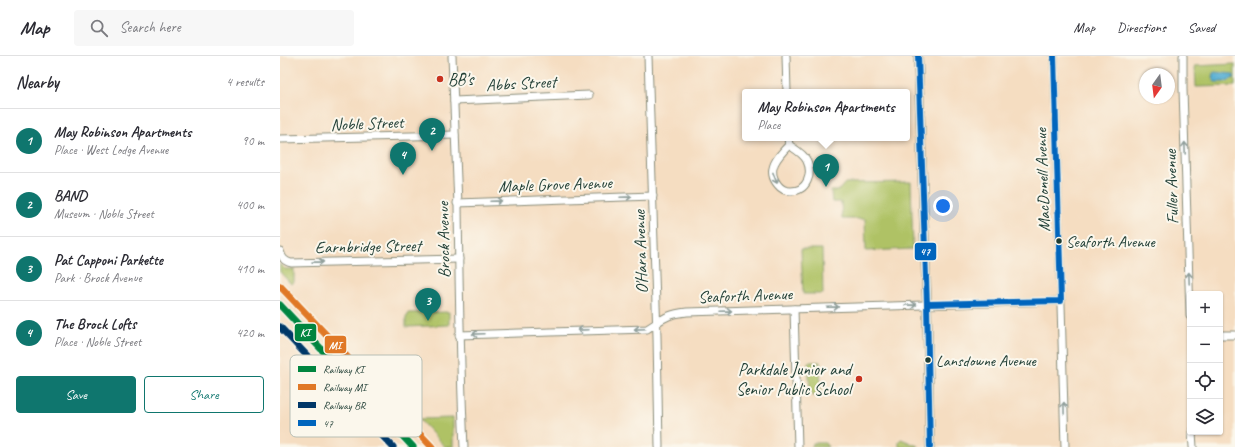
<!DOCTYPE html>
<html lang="en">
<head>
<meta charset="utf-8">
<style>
	body { margin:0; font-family:Caveat,sans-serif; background:#f7f7f7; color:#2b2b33 }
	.controls { position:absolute; right:12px; bottom:12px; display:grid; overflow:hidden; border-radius:4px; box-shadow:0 1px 3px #0004 }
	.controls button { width:36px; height:36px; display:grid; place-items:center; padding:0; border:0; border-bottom:1px solid #e1e1e2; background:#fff; color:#2b2b33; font:20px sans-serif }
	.compass { position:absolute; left:859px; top:12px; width:36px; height:36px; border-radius:50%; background:#fff; box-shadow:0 1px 3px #0004; rotate:194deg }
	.you { position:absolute; left:663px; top:150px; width:14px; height:14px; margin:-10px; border:3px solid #fff; border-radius:50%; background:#1a73e8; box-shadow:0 0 0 6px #1a73e833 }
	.badge { display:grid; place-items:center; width:26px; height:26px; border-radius:50%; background:#0f766e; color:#fff; font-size:13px; font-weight:700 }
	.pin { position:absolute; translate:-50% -33px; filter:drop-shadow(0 1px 2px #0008) }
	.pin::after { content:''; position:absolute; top:21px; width:14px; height:12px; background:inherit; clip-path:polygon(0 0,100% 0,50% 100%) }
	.popup { position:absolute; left:462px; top:33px; width:168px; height:52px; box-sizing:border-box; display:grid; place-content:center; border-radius:4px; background:#fff; filter:drop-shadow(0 1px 3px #0005); font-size:13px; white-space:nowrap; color:#7c7c81 }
	.popup b { font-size:15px; color:#2b2b33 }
	.popup::after { content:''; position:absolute; left:50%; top:100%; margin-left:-8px; border:8px solid transparent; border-top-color:#fff }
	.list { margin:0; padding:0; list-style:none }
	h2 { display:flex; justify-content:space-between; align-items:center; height:52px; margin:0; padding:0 16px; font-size:17px }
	h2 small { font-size:13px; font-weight:400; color:#7c7c81 }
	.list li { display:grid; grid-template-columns:26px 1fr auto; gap:12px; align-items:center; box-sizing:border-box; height:64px; padding:0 16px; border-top:1px solid #e1e1e2 }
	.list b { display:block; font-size:15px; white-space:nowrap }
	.list p { margin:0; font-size:13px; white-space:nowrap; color:#7c7c81 }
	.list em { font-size:13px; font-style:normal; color:#7c7c81 }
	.actions { display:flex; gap:8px; padding:12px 16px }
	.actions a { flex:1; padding:9px 0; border:1px solid #0f766e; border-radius:4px; text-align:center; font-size:14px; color:#0f766e }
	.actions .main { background:#0f766e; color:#fff }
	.icon { flex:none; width:22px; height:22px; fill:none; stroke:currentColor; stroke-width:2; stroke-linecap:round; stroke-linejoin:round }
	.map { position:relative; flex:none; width:955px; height:391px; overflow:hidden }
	header { display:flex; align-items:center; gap:24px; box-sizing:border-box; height:56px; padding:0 20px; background:#fff; border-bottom:1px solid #e1e1e2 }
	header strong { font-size:19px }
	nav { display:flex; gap:22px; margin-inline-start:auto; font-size:14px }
	.search { width:280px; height:36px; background:#f7f7f7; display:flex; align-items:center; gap:10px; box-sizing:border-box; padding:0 14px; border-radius:4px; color:#7c7c81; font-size:15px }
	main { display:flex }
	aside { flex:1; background:#fff }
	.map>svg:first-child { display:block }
	.green { fill:#afc265; stroke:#67804c }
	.water { fill:#55add2; stroke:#3a7583 }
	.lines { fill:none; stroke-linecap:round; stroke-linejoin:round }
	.minor-casing { stroke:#8a8d7a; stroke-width:9 }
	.tertiary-casing { stroke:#8a8d7a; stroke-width:10 }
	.minor { stroke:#fff; stroke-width:7 }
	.tertiary { stroke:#fff; stroke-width:8 }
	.bus-1-casing { stroke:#fbf7ec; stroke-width:9 }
	.bus-1 { stroke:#0065bd; stroke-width:6 }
	.rail-1-casing { stroke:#fbf7ec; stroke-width:10 }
	.rail-2-casing { stroke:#fbf7ec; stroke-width:10 }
	.rail-3-casing { stroke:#fbf7ec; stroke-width:10 }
	.rail-1 { stroke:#00853f; stroke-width:7 }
	.rail-2 { stroke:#e07826; stroke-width:7 }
	.rail-3 { stroke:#003768; stroke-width:7 }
	.oneway { stroke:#8f9e9a }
	.poi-dot { fill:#c8321e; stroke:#fbf7ec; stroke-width:1.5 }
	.bus-dot { fill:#1f3d34; stroke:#fbf7ec; stroke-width:1.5 }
	.labels { text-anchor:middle; stroke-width:4; stroke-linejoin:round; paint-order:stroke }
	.bus-label { font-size:16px; fill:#1f3d34; stroke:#fbf7ec; text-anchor:start }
	.poi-label { font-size:17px; fill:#1f3d34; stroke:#fbf7ec; text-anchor:start }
	.street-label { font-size:17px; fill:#1f3d34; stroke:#fbf7ec }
	.key { fill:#fbf7ec; stroke:#b9bfb5; stroke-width:1 }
	.key-label { font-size:11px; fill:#1f3d34 }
	.line-badge { stroke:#fbf7ec; stroke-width:1.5 }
	.badge-label { font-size:11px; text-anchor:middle; font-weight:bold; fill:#fff }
</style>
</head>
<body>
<header>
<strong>Map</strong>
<div class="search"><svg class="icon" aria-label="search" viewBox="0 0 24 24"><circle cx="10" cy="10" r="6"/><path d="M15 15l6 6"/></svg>Search here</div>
<nav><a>Map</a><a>Directions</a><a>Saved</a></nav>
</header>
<main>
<aside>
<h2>Nearby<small>4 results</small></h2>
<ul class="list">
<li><span class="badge">1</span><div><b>May Robinson Apartments</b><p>Place · West Lodge Avenue</p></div><em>90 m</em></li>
<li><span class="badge">2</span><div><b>BAND</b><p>Museum · Noble Street</p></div><em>400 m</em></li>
<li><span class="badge">3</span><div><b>Pat Capponi Parkette</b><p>Park · Brock Avenue</p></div><em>410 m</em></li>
<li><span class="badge">4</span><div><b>The Brock Lofts</b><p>Place · Noble Street</p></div><em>420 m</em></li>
</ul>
<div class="actions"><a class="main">Save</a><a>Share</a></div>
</aside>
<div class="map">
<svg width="955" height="391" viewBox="0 0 955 391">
	<rect width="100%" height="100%" fill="#fbf7ec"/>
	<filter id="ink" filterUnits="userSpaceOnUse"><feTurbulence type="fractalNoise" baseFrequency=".025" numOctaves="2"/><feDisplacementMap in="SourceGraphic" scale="8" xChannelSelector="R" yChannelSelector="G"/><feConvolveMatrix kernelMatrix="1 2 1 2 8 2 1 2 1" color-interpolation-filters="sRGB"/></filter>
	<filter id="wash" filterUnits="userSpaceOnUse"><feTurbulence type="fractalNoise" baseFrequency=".012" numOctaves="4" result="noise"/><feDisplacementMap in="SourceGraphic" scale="16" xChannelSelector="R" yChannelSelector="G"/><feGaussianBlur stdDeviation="0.9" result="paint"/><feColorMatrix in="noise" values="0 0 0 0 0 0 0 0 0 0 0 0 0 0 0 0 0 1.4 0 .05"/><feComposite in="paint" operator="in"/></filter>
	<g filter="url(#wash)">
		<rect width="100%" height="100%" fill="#f5ddc1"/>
		<!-- green -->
		<g class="green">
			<path d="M955,8V30L916,31L915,10Z"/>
			<path d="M631,126L633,193L586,195L585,163H562L561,146H552L551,135H558L565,127Z"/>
			<path d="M521,193H542L543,238H523Z"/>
			<path d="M0,208L5,213H14V226L11,228L0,216Z"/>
			<path d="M169,256V269L126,271V260H128V257Z"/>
			<path d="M528,306H540L541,337L538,339L533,340L530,334Z"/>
			<path d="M173,362V391H165L139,363Z"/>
			<path d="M621,383L638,390V391H619V385Z"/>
			<path d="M533,387H545L548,391H532Z"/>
		</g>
		<!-- water -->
		<path class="water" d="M935,16L952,18L954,20V22L944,26H935L932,21L933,17Z"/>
	</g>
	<g filter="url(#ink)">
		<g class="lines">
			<!-- minor casing -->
			<g class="minor-casing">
				<g id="minor">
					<path d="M172,0C174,50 176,99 178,149C179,229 180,310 184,391"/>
					<path d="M368,0L377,280L379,391"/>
					<path d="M506,0L507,36"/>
					<path d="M774,0L785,391"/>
					<path d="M903,0V33L910,260"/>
					<path d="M174,45L309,39"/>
					<path d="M508,82L509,89C498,100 485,114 498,129C501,133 506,135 511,135C527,135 533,118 527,105C524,98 515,93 509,89"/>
					<path d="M0,83L175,79"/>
					<path d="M177,147L373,140"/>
					<path d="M0,195C2,202 4,205 11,207L179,203"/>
					<path d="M514,253L518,391"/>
					<path d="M179,279L367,273C383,263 387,258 407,256L781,245"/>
					<path d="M940,279H955"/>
					<path d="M912,376L913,391"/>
				</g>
			</g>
			<!-- tertiary casing -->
			<g class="tertiary-casing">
				<path id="tertiary" d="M638,0L647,248L650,391"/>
			</g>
			<!-- minor -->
			<use href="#minor" class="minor"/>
			<!-- tertiary -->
			<use href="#tertiary" class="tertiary"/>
			<!-- bus-1 casing -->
			<g class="bus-1-casing">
				<g id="bus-1">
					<path d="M638,0L647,248L650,391"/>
					<path d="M647,248L781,245L774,0"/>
				</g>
			</g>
			<!-- bus-1 -->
			<use href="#bus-1" class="bus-1"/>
			<!-- rail-1 casing -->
			<g class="rail-1-casing">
				<path id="rail-1" d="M0,249L133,391"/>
			</g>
			<!-- rail-2 casing -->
			<g class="rail-2-casing">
				<path id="rail-2" d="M0,230L152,391"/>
			</g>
			<!-- rail-3 casing -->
			<g class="rail-3-casing">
				<path id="rail-3" d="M0,271L113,391"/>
			</g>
			<!-- rail-1 -->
			<use href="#rail-1" class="rail-1"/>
			<!-- rail-2 -->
			<use href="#rail-2" class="rail-2"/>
			<!-- rail-3 -->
			<use href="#rail-3" class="rail-3"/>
		</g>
		<!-- one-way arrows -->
		<defs><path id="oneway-shaft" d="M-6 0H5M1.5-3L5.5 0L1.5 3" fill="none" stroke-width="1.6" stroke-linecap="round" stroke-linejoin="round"/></defs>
		<g class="oneway">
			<use href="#oneway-shaft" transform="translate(905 92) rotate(-92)"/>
			<use href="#oneway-shaft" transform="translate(495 122) rotate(69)"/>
			<use href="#oneway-shaft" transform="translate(346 141) rotate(-2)"/>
			<use href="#oneway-shaft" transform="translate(216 145) rotate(-2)"/>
			<use href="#oneway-shaft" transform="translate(38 206) rotate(-1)"/>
			<use href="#oneway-shaft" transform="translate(909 222) rotate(-92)"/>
			<use href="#oneway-shaft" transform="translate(631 249) rotate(-1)"/>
			<use href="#oneway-shaft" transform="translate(553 251) rotate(-2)"/>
			<use href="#oneway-shaft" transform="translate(446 255) rotate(-2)"/>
			<use href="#oneway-shaft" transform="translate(360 273) rotate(178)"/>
			<use href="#oneway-shaft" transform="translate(303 274) rotate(178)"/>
			<use href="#oneway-shaft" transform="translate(198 278) rotate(178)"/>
			<use href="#oneway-shaft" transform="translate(784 352) rotate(-91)"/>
		</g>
	</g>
	<!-- markers -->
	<g class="poi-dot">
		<circle cx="160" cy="23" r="4"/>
		<circle cx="579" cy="323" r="4"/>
	</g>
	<g class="bus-dot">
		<circle cx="779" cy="185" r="3.5"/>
		<circle cx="648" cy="304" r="3.5"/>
	</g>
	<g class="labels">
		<!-- bus labels -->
		<g class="bus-label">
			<text x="786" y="191">Seaforth Avenue</text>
			<text x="656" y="310">Lansdowne Avenue</text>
		</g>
		<!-- poi labels -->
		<g class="poi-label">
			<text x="168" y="29">BB's</text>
			<text x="571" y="319" text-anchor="end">Parkdale Junior and<tspan x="571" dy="20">Senior Public School</tspan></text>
		</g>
		<!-- street labels -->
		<g class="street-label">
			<text transform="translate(241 27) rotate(-3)" y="6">Abbs Street</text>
			<text transform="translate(87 67) rotate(-2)" y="6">Noble Street</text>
			<text transform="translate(762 124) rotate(-92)" y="6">MacDonell Avenue</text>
			<text transform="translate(275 128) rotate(-2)" y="6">Maple Grove Avenue</text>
			<text transform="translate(891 131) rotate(-92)" y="6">Fuller Avenue</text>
			<text transform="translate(163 184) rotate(-91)" y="6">Brock Avenue</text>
			<text transform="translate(88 190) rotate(-1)" y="6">Earnbridge Street</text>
			<text transform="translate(360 196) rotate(-92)" y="6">O'Hara Avenue</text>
			<text transform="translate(465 239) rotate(-2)" y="6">Seaforth Avenue</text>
		</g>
	</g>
	<!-- legend -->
	<rect x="10" y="299" width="132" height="82" rx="6" class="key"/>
	<rect x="18" y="310" width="18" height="6" fill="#00853f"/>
	<rect x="18" y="328" width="18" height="6" fill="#e07826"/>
	<rect x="18" y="346" width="18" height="6" fill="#003768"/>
	<rect x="18" y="364" width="18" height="6" fill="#0065bd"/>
	<g class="key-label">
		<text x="43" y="317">Railway KI</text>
		<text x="43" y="335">Railway MI</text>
		<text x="43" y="353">Railway BR</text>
		<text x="43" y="371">47</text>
	</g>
	<g class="line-badge">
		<rect x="634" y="186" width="23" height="19" rx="4" fill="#0065bd"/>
		<rect x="14" y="267" width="23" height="19" rx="4" fill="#00853f"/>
		<rect x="44" y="279" width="23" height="19" rx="4" fill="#e07826"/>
	</g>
	<g class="badge-label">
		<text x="645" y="199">47</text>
		<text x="25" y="280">KI</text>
		<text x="55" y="293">MI</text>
	</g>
</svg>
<div class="controls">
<button>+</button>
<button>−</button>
<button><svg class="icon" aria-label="locate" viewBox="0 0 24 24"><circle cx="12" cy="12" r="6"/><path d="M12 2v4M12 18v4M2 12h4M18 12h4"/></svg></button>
<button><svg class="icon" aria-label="layers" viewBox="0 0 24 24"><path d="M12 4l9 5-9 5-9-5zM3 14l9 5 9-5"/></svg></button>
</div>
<svg class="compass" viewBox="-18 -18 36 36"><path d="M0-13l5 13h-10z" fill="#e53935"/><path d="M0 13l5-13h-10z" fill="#7c7c81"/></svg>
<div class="you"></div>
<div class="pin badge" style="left:546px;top:131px">1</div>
<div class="popup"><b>May Robinson Apartments</b>Place</div>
<div class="pin badge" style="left:152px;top:95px">2</div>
<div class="pin badge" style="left:148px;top:265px">3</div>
<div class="pin badge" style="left:123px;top:119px">4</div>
</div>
</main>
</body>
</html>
